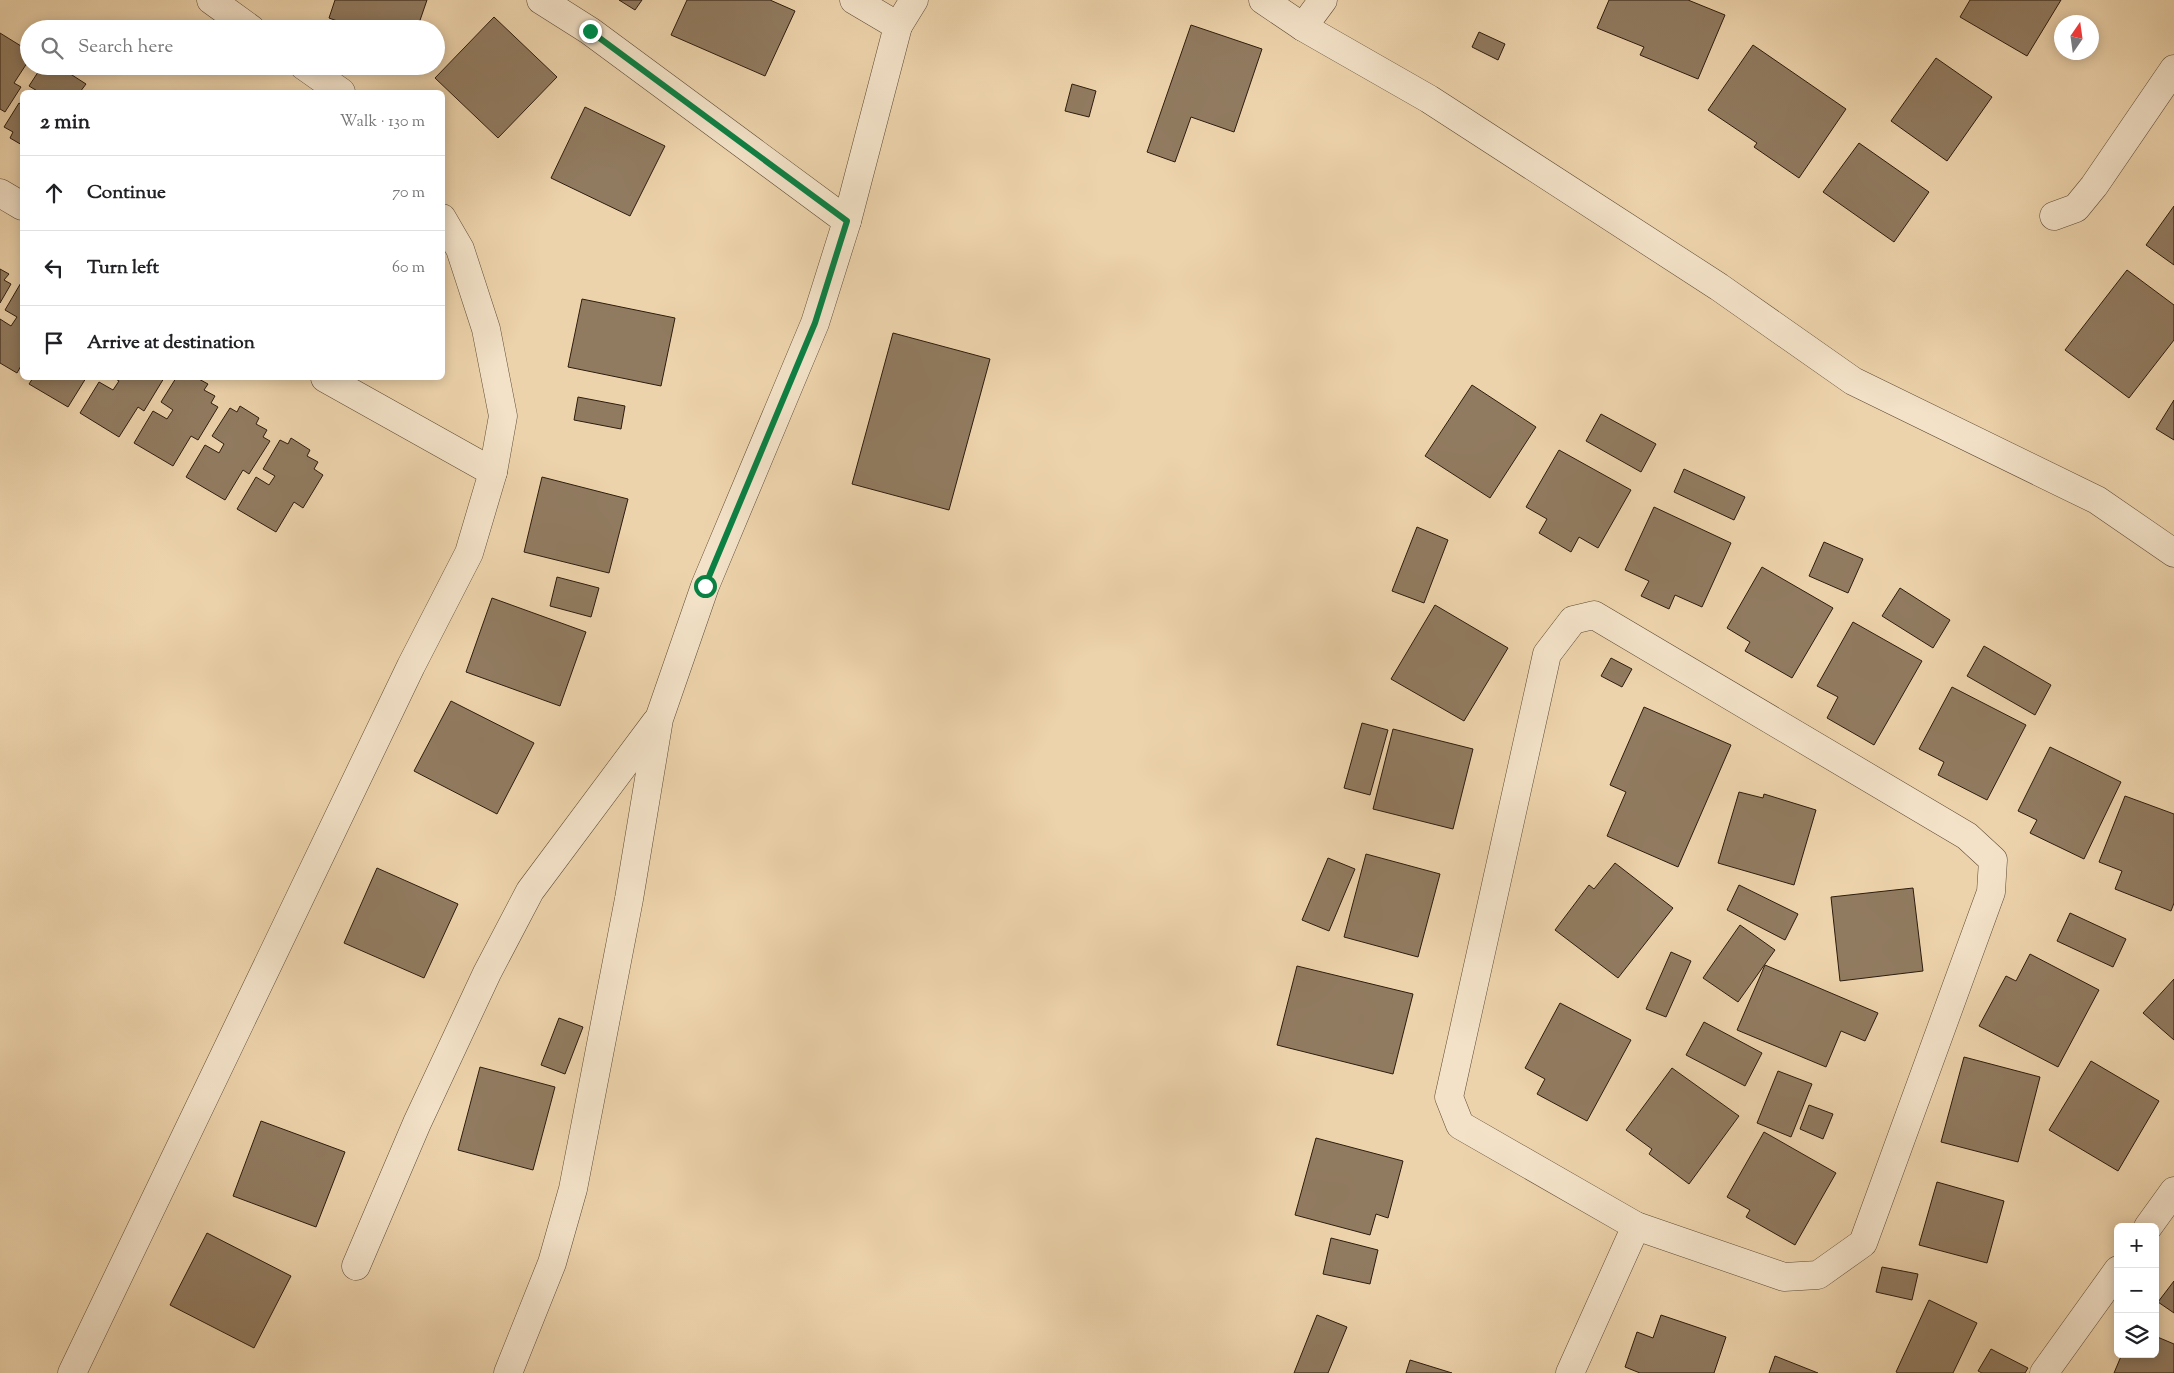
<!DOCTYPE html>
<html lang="en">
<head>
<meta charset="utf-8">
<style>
	body { margin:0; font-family:"Sorts Mill Goudy",serif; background:#f6f6f6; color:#202124 }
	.controls { position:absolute; right:15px; bottom:15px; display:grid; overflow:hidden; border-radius:8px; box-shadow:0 2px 12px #0003 }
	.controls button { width:45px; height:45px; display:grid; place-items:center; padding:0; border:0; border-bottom:1px solid #e0e0e0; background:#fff; color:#202124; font:25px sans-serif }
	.compass { position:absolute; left:2054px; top:15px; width:45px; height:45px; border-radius:50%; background:#fff; box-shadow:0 2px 12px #0003; rotate:13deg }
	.stop { position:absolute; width:15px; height:15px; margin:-11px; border:4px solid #0b8043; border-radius:50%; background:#fff }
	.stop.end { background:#0b8043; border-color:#fff; box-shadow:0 1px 5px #0008 }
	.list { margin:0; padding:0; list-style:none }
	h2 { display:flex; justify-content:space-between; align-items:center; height:65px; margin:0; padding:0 20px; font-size:21px }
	h2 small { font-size:16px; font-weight:400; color:#757577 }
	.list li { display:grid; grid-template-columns:32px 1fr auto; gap:15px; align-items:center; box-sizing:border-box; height:75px; padding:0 20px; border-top:1px solid #e0e0e0 }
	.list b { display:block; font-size:19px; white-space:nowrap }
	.list em { font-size:16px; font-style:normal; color:#757577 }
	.icon { flex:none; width:28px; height:28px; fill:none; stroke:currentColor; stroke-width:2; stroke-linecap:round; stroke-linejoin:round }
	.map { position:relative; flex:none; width:2174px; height:1373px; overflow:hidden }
	.search { position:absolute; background:#fff; box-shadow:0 2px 12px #0003; left:20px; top:20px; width:425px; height:55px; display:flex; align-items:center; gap:12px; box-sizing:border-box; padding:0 18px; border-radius:28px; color:#757577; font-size:19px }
	.panel { position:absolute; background:#fff; box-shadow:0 2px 12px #0003; left:20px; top:90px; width:425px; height:290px; border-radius:8px }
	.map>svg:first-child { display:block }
	.building { fill:#917b60; stroke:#2d1c0e }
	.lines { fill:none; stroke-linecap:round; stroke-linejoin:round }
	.minor-casing { stroke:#5d4a35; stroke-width:29 }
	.tertiary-casing { stroke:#5d4a35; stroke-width:29 }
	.minor { stroke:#f3e2c8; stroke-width:28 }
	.tertiary { stroke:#f3e2c8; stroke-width:28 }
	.route { stroke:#0b8043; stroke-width:6 }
</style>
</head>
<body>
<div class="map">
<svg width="2174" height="1373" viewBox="0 0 2174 1373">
	<rect width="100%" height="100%" fill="#edd3ab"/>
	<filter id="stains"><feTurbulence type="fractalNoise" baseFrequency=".004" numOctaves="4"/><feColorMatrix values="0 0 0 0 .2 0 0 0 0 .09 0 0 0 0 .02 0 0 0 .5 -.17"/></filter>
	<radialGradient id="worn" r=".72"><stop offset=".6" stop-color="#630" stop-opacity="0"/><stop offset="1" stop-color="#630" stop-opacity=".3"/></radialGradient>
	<!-- building -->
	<g class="building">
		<path d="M335,0H427L417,29H359L329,18Z"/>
		<path d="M619,0H642L635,10Z"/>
		<path d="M687,0H770L795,11L765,76L671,35Z"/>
		<path d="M1609,0H1688L1725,15L1698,79L1640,55L1644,47L1597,28Z"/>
		<path d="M1970,0H2061L2027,56L1960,17Z"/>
		<path d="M494,17L557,77L498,138L435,78Z"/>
		<path d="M1191,25L1262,49L1234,132L1191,117L1175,162L1147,152Z"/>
		<path d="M1479,32L1505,44L1498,60L1472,47Z"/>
		<path d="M0,33L29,51V60L14,83L21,87L5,112L0,109Z"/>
		<path d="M1753,45L1846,109L1799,178L1754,147L1757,143L1708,110Z"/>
		<path d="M1936,58L1992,97L1947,161L1891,121Z"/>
		<path d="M42,66H58L86,84L80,92H39L29,86Z"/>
		<path d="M1072,84L1096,91L1089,117L1065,111Z"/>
		<path d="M19,103L22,105V145L10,138L13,132L4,127Z"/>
		<path d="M585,107L665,146L630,216L551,178Z"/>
		<path d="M1859,143L1929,192L1894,242L1823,192Z"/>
		<path d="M2174,206V265L2146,245Z"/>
		<path d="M0,269L9,274L4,280L11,284L0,303Z"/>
		<path d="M2127,270L2174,305V340L2129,398L2065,350Z"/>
		<path d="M22,281V364L17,373L0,363V319L11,326L17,317L5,310Z"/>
		<path d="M582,299L675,318L661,386L568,367Z"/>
		<path d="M893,333L990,359L949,510L852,484Z"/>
		<path d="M33,378H86L68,407L29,384Z"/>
		<path d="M114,378H164L144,411L138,407L119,437L80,413L99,382L113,390L119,381Z"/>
		<path d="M176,378H197L208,384L204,390L215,396L211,403L218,407L198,440L191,436L173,466L134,443L153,411L167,419L173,410L161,402Z"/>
		<path d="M1472,385L1536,427L1490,498L1425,456Z"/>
		<path d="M578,397L625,406L621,429L574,420Z"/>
		<path d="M2174,400V440L2156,429Z"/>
		<path d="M240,406L259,418L256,424L267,430L263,437L270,441L249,474L243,470L225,500L186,477L205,445L219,453L224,444L212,436L230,408L237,412Z"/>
		<path d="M1601,414L1656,444L1641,472L1586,441Z"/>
		<path d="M291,438L310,450L307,456L318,462L314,469L323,475L303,508L294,502L276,532L237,509L256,477L269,485L275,476L263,469L280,440L288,444Z"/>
		<path d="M1559,450L1631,490L1598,548L1579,537L1571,552L1539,533L1547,519L1526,507Z"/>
		<path d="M1684,469L1745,497L1734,520L1674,492Z"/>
		<path d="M542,477L628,499L609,573L524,552Z"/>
		<path d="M1654,507L1731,543L1702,607L1675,595L1669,609L1641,596L1649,581L1625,570Z"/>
		<path d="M1417,527L1448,540L1424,603L1392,591Z"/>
		<path d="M1824,542L1863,559L1848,593L1809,576Z"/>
		<path d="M1762,567L1833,608L1792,678L1745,651L1750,642L1727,628Z"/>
		<path d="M557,577L599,588L591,617L550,606Z"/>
		<path d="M1900,588L1950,620L1933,648L1882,616Z"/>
		<path d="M492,598L586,632L560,706L466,672Z"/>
		<path d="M1435,605L1508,648L1464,721L1391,679Z"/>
		<path d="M1853,622L1922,661L1874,745L1827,718L1838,697L1817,686Z"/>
		<path d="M1984,646L2051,685L2035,715L1967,676Z"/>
		<path d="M1611,658L1632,669L1622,687L1601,676Z"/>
		<path d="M1952,687L2026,725L1987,800L1938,775L1944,762L1919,749Z"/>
		<path d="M451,701L534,743L497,814L414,771Z"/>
		<path d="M1644,707L1731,745L1678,867L1607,836L1626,792L1610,785Z"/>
		<path d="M1362,723L1388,730L1370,795L1344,788Z"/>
		<path d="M1393,729L1473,749L1453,829L1373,809Z"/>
		<path d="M2050,747L2121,782L2084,859L2030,833L2037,820L2018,811Z"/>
		<path d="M1739,792L1763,798L1764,794L1816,810L1794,885L1718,863Z"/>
		<path d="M2125,796L2174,814V903L2171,911L2115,889L2122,871L2099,862Z"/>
		<path d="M1366,854L1440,874L1418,957L1344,937Z"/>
		<path d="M1328,858L1355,869L1329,931L1302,920Z"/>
		<path d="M1615,863L1673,908L1618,978L1555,930L1589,885L1594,889Z"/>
		<path d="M377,868L458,904L424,978L344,943Z"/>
		<path d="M1739,885L1798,914L1785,940L1727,910Z"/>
		<path d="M1913,888L1923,971L1840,981L1831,897Z"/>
		<path d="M2070,913L2126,939L2113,967L2057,941Z"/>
		<path d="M1740,925L1775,950L1738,1002L1703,978Z"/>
		<path d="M1671,952L1691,961L1666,1017L1646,1009Z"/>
		<path d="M2030,954L2099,990L2058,1067L1979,1026L2006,976L2016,981Z"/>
		<path d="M1765,965L1878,1013L1865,1041L1841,1031L1826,1067L1737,1030Z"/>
		<path d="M1297,966L1413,994L1393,1074L1277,1045Z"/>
		<path d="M2174,979V1040L2143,1013Z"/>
		<path d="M1560,1003L1631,1040L1587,1121L1537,1094L1545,1079L1525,1068Z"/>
		<path d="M559,1018L583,1027L565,1074L541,1065Z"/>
		<path d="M1704,1022L1762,1053L1745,1086L1686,1055Z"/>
		<path d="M1964,1057L2040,1077L2018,1162L1941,1142Z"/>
		<path d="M2091,1061L2159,1101L2118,1171L2049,1130Z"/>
		<path d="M480,1067L555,1087L533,1170L458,1150Z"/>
		<path d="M1672,1068L1739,1116L1689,1184L1649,1154L1652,1149L1626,1130Z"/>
		<path d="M1778,1071L1812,1084L1791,1137L1757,1123Z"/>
		<path d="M1809,1105L1833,1114L1823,1139L1800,1129Z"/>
		<path d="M261,1121L345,1152L316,1227L233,1196Z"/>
		<path d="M1764,1132L1836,1173L1795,1245L1746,1217L1750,1210L1727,1197Z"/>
		<path d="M1316,1138L1403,1161L1388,1218L1376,1214L1370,1235L1295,1215Z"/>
		<path d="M1937,1182L2004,1201L1987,1263L1919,1245Z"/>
		<path d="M207,1233L291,1276L254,1348L170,1305Z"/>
		<path d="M1331,1238L1378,1250L1370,1284L1323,1274Z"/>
		<path d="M1882,1267L1918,1274L1912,1300L1876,1292Z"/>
		<path d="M2174,1281V1313L2158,1302Z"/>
		<path d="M1929,1300L1977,1323L1953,1373H1898L1896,1372Z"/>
		<path d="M1317,1315L1347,1327L1328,1373H1294Z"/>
		<path d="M1661,1315L1726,1337L1714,1373H1640L1625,1367L1637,1332L1653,1338Z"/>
		<path d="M2155,1336L2174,1344V1373H2114L2122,1354H2155Z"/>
		<path d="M1991,1349L2028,1368L2025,1373H1982L1978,1371Z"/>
		<path d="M1775,1356L1818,1373H1769Z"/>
		<path d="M1410,1360L1452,1373H1406Z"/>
	</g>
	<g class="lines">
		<!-- minor casing -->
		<g class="minor-casing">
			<g id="minor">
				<path d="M211,0L251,29"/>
				<path d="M541,0L590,31L847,221"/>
				<path d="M854,0L898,26L914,0"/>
				<path d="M304,66L341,92"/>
				<path d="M0,193L22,206"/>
				<path d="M2054,216L2076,208L2094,186L2174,69"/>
				<path d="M325,378L493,472"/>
				<path d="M1594,615L1967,836L1993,860L1991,892L1863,1243L1818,1275L1784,1277L1636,1226L1460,1125L1449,1097L1547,654L1573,620Z"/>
				<path d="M2148,1227L2174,1191"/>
				<path d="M356,1266L417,1123L487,973L530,891L656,722"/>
				<path d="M72,1373L411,666L469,553L493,472L503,416L486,329L460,249L442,218"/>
				<path d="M508,1373L552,1263L573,1189L629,899L659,719L705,586L815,323L847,221L898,26"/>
				<path d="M1570,1373L1636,1226"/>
				<path d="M2044,1373L2118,1270"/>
			</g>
		</g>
		<!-- tertiary casing -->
		<g class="tertiary-casing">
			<g id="tertiary">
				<path d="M1263,0L1303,27L1429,99L1719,287L1853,381L2097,500L2174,553"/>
				<path d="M1303,27L1323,0"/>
			</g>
		</g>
		<!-- minor -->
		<use href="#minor" class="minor"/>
		<!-- tertiary -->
		<use href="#tertiary" class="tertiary"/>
	</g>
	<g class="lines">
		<!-- route -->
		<path class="route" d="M590,31L847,221L815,323L705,586"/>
	</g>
	<rect width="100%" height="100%" filter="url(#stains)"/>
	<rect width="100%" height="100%" fill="url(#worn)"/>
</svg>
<div class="controls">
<button>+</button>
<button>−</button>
<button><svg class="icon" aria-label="layers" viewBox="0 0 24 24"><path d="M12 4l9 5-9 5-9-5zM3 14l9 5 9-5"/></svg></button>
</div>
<svg class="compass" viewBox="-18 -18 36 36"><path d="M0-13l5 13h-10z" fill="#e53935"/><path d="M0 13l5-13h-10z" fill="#757577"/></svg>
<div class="stop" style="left:705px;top:586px"></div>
<div class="stop end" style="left:590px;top:31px"></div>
<div class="search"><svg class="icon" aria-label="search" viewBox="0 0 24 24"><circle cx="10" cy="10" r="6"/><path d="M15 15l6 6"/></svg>Search here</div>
<section class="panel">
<h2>2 min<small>Walk · 130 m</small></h2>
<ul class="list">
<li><svg class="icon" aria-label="ahead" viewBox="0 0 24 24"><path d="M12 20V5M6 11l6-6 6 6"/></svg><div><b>Continue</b></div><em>70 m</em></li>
<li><svg class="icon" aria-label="left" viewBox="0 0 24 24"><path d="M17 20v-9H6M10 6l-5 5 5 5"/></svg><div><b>Turn left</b></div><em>60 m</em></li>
<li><svg class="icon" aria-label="arrive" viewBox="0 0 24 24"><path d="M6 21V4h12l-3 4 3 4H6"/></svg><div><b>Arrive at destination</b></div></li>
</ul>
</section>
</div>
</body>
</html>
